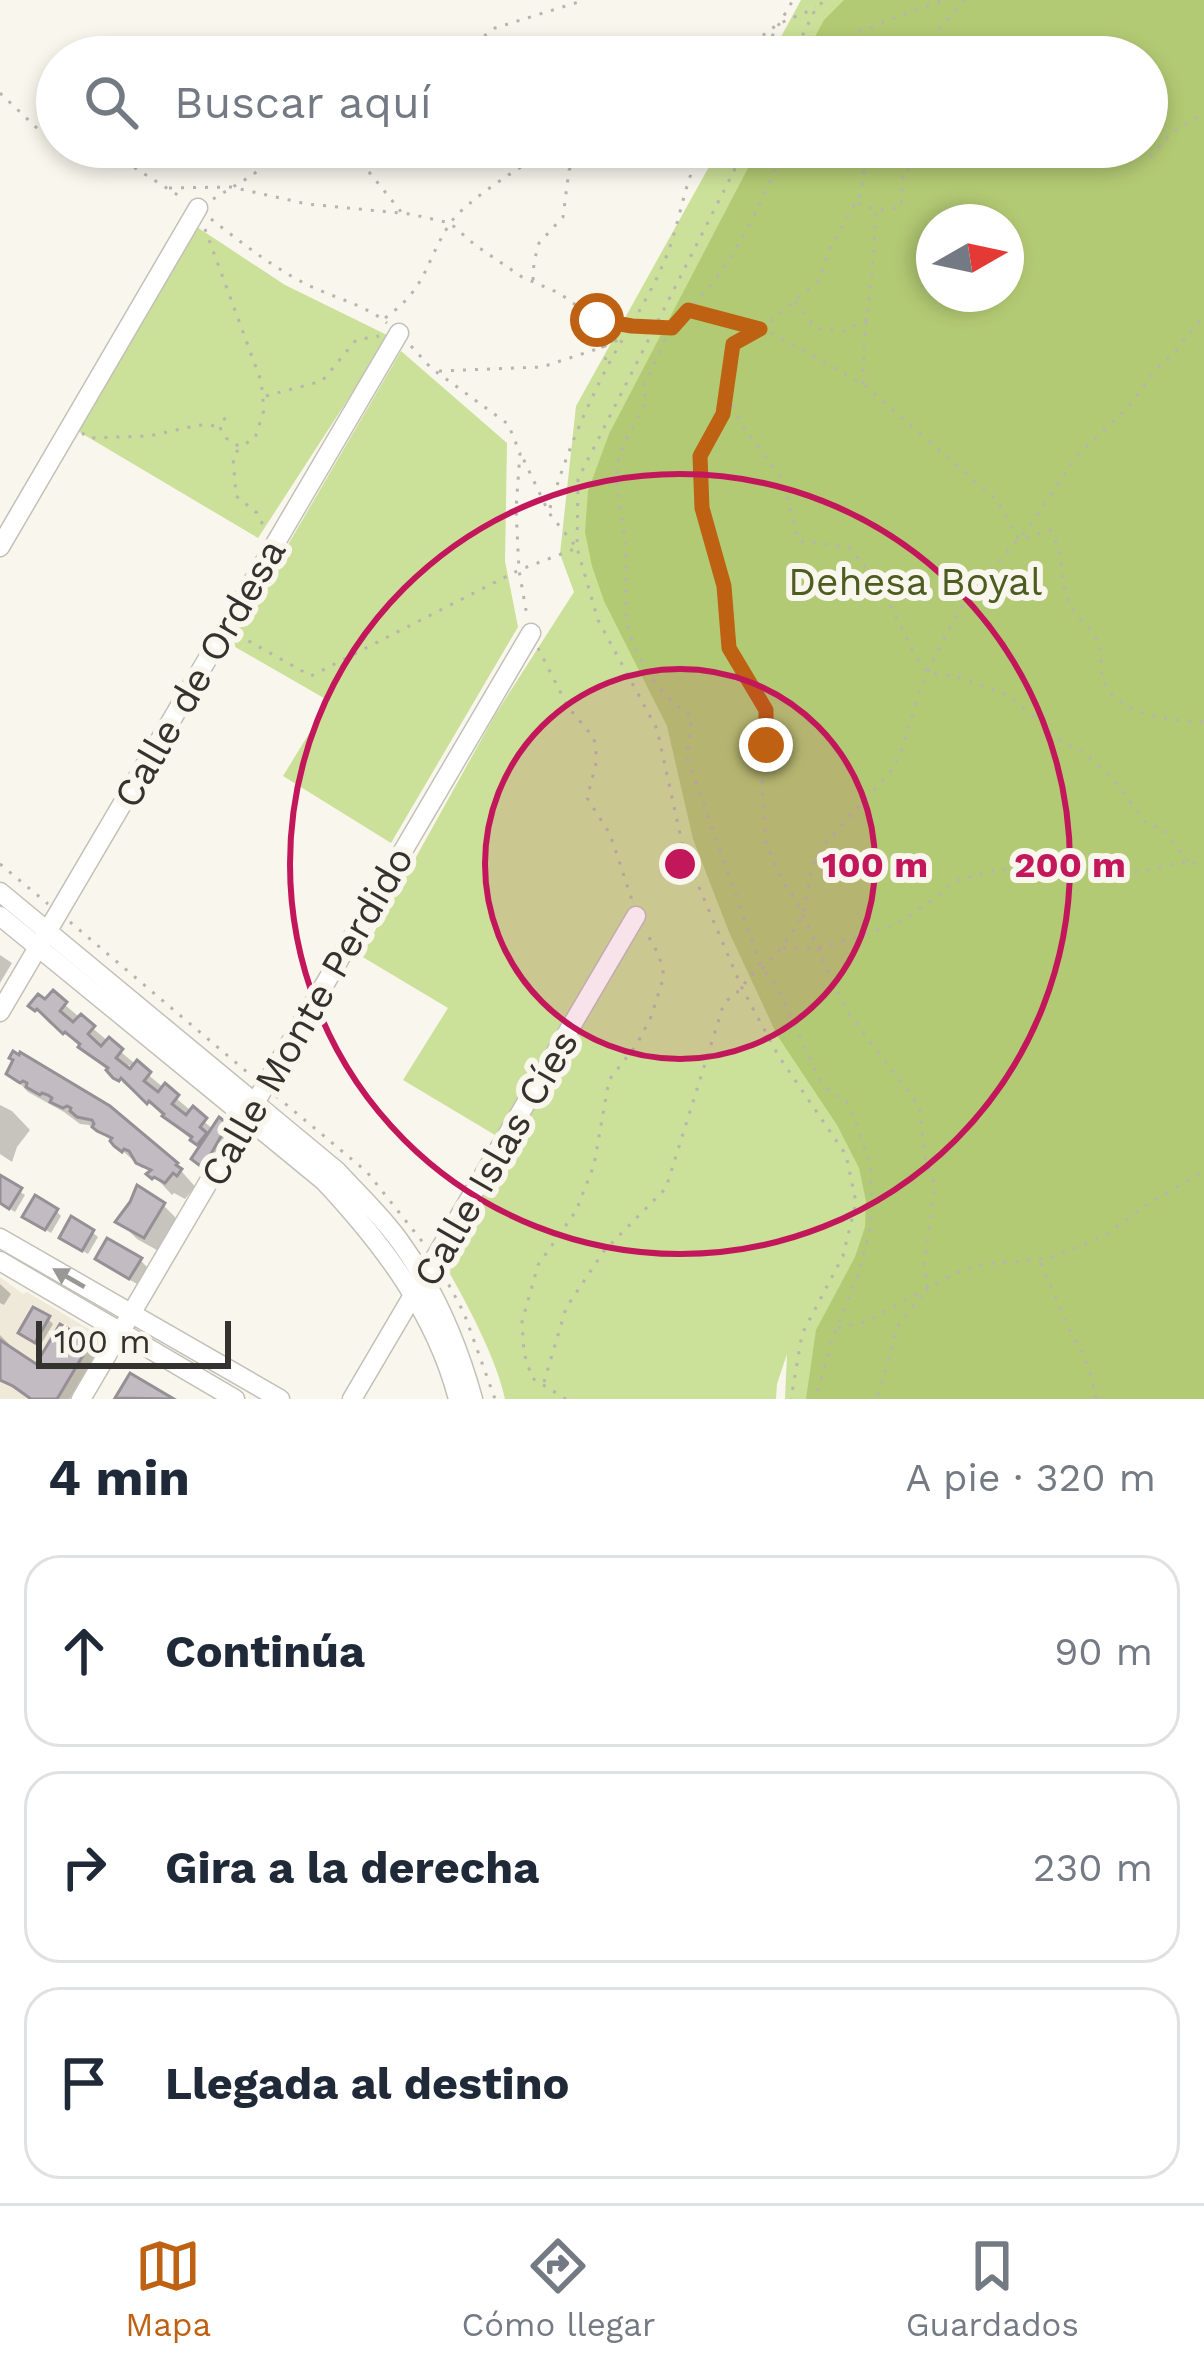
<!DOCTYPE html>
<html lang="es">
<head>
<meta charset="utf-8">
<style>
	body { margin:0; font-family:"Work Sans",sans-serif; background:#f2f2f3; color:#1f2937 }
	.compass { position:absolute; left:916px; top:204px; width:108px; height:108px; border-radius:50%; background:#fff; box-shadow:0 6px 18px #0003; rotate:81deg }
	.scale { position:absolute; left:36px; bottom:30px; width:195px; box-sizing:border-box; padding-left:12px; border:6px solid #33322f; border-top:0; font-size:33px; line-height:42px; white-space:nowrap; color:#33322f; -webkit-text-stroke:9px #f9f6ed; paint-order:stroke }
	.stop { position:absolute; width:36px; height:36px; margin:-27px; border:9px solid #be6112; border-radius:50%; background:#fff }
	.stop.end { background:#be6112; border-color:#fff; box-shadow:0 3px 12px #0008 }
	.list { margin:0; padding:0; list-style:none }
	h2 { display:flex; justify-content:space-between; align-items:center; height:156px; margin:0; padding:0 48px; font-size:51px }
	h2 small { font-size:39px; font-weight:400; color:#747a83 }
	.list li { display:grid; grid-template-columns:78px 1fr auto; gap:36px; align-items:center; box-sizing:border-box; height:192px; margin:0 24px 24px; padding:0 24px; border:3px solid #e0e1e3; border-radius:36px }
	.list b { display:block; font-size:45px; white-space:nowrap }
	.list em { font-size:39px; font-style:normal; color:#747a83 }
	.icon { flex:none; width:66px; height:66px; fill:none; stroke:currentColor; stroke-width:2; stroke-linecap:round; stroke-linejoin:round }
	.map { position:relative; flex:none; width:1204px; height:1399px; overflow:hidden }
	.search { position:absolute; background:#fff; box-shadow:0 6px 18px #0003; left:36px; right:36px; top:36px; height:132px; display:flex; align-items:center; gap:30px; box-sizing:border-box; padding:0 42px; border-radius:66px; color:#747a83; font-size:45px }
	.sheet { height:804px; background:#fff }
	nav { display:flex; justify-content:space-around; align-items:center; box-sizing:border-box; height:168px; border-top:3px solid #e0e1e3; background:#fff; font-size:33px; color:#747a83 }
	nav a { display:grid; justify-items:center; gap:6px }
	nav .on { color:#be6112 }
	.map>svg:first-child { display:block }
	.built { fill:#efe9da }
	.green { fill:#cbe098; fill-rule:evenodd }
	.forest { fill:#b3ca74; fill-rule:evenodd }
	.shadow { fill:#0003 }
	.building { fill:#c2bbc2; stroke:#969096; stroke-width:3 }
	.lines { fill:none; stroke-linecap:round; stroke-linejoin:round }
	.minor-casing { stroke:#c3c0b8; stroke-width:21 }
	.path { stroke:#b7b5ae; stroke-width:3; stroke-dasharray:3 9; stroke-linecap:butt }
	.minor { stroke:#fff; stroke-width:18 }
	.oneway { fill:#999897 }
	.route { stroke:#be6112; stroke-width:15 }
	.ring { fill:none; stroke:#c2185b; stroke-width:6 }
	.labels { text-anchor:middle; stroke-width:12; stroke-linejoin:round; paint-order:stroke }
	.park-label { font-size:39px; fill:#4d5c1f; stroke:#f9f6ed }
	.street-label { font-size:39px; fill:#33322f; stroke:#f9f6ed }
	.centre { fill:#c2185b; stroke:#f9f6ed; stroke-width:6 }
	.ring-label { font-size:36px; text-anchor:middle; font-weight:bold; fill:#c2185b; stroke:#f9f6ed; stroke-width:12; stroke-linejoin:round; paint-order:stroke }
</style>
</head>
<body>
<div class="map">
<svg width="1204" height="1399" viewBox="0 0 1204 1399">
	<rect width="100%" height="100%" fill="#f9f6ed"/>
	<!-- built -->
	<path class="built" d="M0,1277L23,1294L27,1292L104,1338L69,1399H0Z"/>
	<!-- green -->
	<g class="green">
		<path d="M801,0H1204V1399H785L787,1354L777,1384L776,1399H505C495,1352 457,1285 432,1243L495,1135L403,1080L448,1008L361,956L495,715L574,592L560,554L576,406L720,147H1147V57H770ZM934,222H1006V294H934Z"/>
		<path d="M197,227L285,285L389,336L258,538L76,430Z"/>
		<path d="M401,351L507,443L505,561L518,627L391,843L283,776L329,701L230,644Z"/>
	</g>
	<!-- forest -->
	<path class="forest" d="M844,0H1204V1399H806L816,1330L855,1257L865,1227L866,1201L859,1168L837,1125L777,1035L729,932L693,839L667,726L604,601L592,566L585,532L588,491L609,434L759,147H1147V57H804L824,20ZM934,222H1006V294H934Z"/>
	<!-- shadow -->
	<g class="shadow">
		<path d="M0,955L12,963L0,983Z"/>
		<path d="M53,995L214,1130L220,1121L232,1132L209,1171L195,1159L202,1148L167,1120L141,1094L139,1097L122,1082L133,1069L129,1065L118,1077L83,1050L62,1029L50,1024L32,1005L46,1003Z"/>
		<path d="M10,1073L108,1108L176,1165L198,1190L193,1189L185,1199L174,1193L172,1195L144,1165L142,1168L108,1138L89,1125L80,1124L64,1112L28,1092Z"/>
		<path d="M0,1105L12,1111L30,1130L17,1147L12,1162L0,1154Z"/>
		<path d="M0,1178L25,1195L15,1212L0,1203Z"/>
		<path d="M163,1205L182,1224L164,1254L137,1239L119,1221Z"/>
		<path d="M56,1211L61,1216L51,1233L31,1221Z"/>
		<path d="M92,1232L98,1237L88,1254L67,1242Z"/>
		<path d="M99,1258L140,1260L149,1269L139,1285L107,1267Z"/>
		<path d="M0,1284L11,1294L4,1305L0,1303Z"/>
		<path d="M48,1319L53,1324L40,1346L26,1338Z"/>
		<path d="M0,1335L9,1344L6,1348L37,1368L89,1344L97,1353L70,1399H31L0,1380Z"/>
	</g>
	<!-- building -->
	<g class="building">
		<path d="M53,990L67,1002L60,1011L73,1022L81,1014L95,1026L88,1034L101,1046L109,1037L123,1049L116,1058L130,1069L137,1060L151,1072L144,1081L158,1092L165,1083L179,1095L172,1104L186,1115L193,1106L207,1118L200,1127L207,1133L197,1145L190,1140L192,1137L162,1116L164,1114L149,1101L147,1104L121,1078L119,1081L113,1078L106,1070L108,1068L78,1047L80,1044L65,1032L63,1034L37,1009L35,1011L28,1006L38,994L45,999Z"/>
		<path d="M13,1051L19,1055L20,1052L110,1106L178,1163L176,1165L182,1169L177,1176L173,1173L165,1183L154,1177L152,1179L146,1174L151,1170L136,1163L129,1151L124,1149L122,1152L114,1146L110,1141L112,1138L97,1131L92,1127L94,1124L92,1120L77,1117L70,1111L71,1108L67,1106L63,1108L50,1102L52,1098L48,1095L42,1093L40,1095L26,1087L27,1083L23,1081L20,1083L6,1074L13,1060L9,1058Z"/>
		<path d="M219,1117L228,1124L203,1168L191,1159Z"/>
		<path d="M0,1175L22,1188L9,1209L0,1203Z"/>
		<path d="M137,1185L165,1203L144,1238L115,1222L130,1202Z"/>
		<path d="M35,1195L58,1209L45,1230L22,1217Z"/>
		<path d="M71,1216L94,1230L82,1251L59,1238Z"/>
		<path d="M107,1238L142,1258L129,1279L95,1259Z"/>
		<path d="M33,1307L50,1316L35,1343L18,1333Z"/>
		<path d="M60,1324L91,1342L57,1399H31L13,1386L0,1380V1340L36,1364Z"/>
		<path d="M130,1373L174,1399L115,1398Z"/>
	</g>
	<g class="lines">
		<!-- minor casing -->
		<g class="minor-casing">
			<g id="minor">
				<path d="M0,547L198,208"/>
				<path d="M0,892L337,1171C358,1194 383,1217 401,1243C434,1289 458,1345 473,1399"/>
				<path d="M0,916L324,1181C383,1244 436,1314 458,1399"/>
				<path d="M0,1012L399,333"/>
				<path d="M0,1238L280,1399"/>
				<path d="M0,1261L235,1399"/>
				<path d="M81,1399L531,633"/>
				<path d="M352,1399L636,916"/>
			</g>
		</g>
		<!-- path -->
		<g class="path">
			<path d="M455,57L495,28L585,0"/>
			<path d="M734,57L778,24L816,8"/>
			<path d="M760,57L793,0"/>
			<path d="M792,57L816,8L825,0"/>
			<path d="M834,57L855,33L943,0"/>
			<path d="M916,57L964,0"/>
			<path d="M0,93L40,131L57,136"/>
			<path d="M91,147L124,161L184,199"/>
			<path d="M343,147L369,172L402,213"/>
			<path d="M746,147L578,479L577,548L598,620L657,729L684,852L742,988L778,1055L846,1155L856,1202L843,1256L802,1334L791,1399"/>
			<path d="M784,147C766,194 745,238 715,280C702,297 685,312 672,329C658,348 655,369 642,387L647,401C636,422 619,446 617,469C615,494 624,519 625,544C627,565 625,587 626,609C628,652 657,694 692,717L687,757L762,969L776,985L823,1086L849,1104L871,1165V1224L859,1273L836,1329L815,1399"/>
			<path d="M866,147L862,191L830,248L819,280L760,330L733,344L723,414L700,456L702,507L724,586L729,648L766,710V745L762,784L766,844L784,884L797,902L846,1010L919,1106L925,1157L935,1185L924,1267L929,1285L898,1326L877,1399"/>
			<path d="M1068,147L1097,158L1129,155L1152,156L1171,133L1204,113"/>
			<path d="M126,160L155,147"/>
			<path d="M169,188L231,187L307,204L410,214L450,223L475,245L522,277L559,293L597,320L635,327L670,328"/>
			<path d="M213,199L251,176L290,147"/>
			<path d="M858,203C870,211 887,210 901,207L903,171L917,165L936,147"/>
			<path d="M211,219C242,243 272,267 308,285C334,298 364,304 387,323"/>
			<path d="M205,229L261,381L264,410L255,438L240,447L226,438L219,426L226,417"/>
			<path d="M533,280L534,262L539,243L563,217L569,170L585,147"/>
			<path d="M795,302L816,328L844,331L867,319"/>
			<path d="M690,310L770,332L863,384L997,500L1019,540L1050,530C1065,554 1059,576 1068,602C1074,618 1094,628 1100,646C1103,658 1099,672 1104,683C1124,718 1169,720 1204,722"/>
			<path d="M385,318C428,287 424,264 449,225C463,202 533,157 558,147"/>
			<path d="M597,322L607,365"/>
			<path d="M411,346L431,368L508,424L520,453L516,509L519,570L527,616"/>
			<path d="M439,371L542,367L603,347L622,338"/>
			<path d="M863,384C862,325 877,266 875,207"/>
			<path d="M727,394L745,429L782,479L799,541L849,547L883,590L913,652L928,673L955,676L1008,695L1063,742L1086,754L1111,777L1147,824L1163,829L1188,861"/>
			<path d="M266,396L322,381L356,340L379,336"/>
			<path d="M82,433L89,438L149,436L199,425L219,426"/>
			<path d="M238,450L233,457L236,496L257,513L265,529"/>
			<path d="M550,508C564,460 583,414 606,369C625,333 648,300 664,262C680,226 683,182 703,147"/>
			<path d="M238,635L311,676L519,570L577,548L549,513L521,454"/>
			<path d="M538,648L568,707L594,738L597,760L587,798L610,834L633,903"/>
			<path d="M0,864L48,904"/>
			<path d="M70,922L254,1078"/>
			<path d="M783,948L816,949L895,925L937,897L954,881L992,871L1021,867L1131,873L1188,861L1204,867"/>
			<path d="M276,1096L367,1172L425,1245"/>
			<path d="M1041,1263L1072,1336C1084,1350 1093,1380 1096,1399"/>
			<path d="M443,1274L464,1313L495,1399"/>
			<path d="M838,1328L866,1322L955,1273L984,1264L1047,1259L1078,1247L1105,1235L1148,1204L1204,1171"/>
			<path d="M544,1382L566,1308L604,1251L666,1188L724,1003L742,988L749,976L762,969L781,948L803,916L812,868L818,855L828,840L890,773L902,749L920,689L934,658L955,618L976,587L1030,526L1076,457L1129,406L1158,367L1174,353L1204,315"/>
			<path d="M566,1399L532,1378L524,1353L522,1322L538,1265L576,1211L594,1165L609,1080L637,1044L651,1017L664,976L659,955L647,934"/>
		</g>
		<!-- minor -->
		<use href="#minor" class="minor"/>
	</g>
	<!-- one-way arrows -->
	<defs><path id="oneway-solid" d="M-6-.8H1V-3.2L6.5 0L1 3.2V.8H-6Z" transform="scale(3)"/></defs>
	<use class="oneway" href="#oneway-solid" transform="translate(69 1278) rotate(-150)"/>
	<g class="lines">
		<!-- route -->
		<path class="route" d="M597,320L632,326L672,328L688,310L760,329L733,344L723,414L700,456L702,508L724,586L729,648L766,710V745"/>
	</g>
	<!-- distance rings -->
	<circle cx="680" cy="864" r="195" fill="#c2185b" fill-opacity=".12"/>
	<g class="ring">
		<circle cx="680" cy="864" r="195"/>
		<circle cx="680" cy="864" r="390"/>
	</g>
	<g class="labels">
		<!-- park labels -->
		<g class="park-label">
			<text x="915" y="595">Dehesa Boyal</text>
		</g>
		<!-- street labels -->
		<g class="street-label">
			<text transform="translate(199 673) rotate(-60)" y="14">Calle de Ordesa</text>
			<text transform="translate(306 1016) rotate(-60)" y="14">Calle Monte Perdido</text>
			<text transform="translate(495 1158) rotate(-60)" y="14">Calle Islas Cíes</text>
		</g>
	</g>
	<circle cx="680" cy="864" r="18" class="centre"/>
	<g class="ring-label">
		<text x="875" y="877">100 m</text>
		<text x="1070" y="877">200 m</text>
	</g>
</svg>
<svg class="compass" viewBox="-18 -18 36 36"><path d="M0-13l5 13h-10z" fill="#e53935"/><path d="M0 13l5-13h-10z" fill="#747a83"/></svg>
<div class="scale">100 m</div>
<div class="stop" style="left:597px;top:320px"></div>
<div class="stop end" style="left:766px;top:745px"></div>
<div class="search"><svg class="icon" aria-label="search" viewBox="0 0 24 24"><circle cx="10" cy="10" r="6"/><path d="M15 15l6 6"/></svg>Buscar aquí</div>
</div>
<section class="sheet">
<h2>4 min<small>A pie · 320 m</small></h2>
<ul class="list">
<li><svg class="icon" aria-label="ahead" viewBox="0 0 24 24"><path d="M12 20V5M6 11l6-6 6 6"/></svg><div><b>Continúa</b></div><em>90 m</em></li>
<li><svg class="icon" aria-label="right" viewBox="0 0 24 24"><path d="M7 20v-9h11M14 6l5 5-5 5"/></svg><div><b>Gira a la derecha</b></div><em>230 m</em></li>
<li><svg class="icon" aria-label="arrive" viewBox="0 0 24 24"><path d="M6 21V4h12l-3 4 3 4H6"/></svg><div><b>Llegada al destino</b></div></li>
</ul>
</section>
<nav>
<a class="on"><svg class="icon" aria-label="map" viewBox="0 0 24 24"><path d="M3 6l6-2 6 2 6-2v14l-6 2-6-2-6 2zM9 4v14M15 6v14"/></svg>Mapa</a>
<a><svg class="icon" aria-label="directions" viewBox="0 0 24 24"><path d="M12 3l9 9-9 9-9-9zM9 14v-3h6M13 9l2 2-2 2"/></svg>Cómo llegar</a>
<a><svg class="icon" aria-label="saved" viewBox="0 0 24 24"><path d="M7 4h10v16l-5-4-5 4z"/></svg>Guardados</a>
</nav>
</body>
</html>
